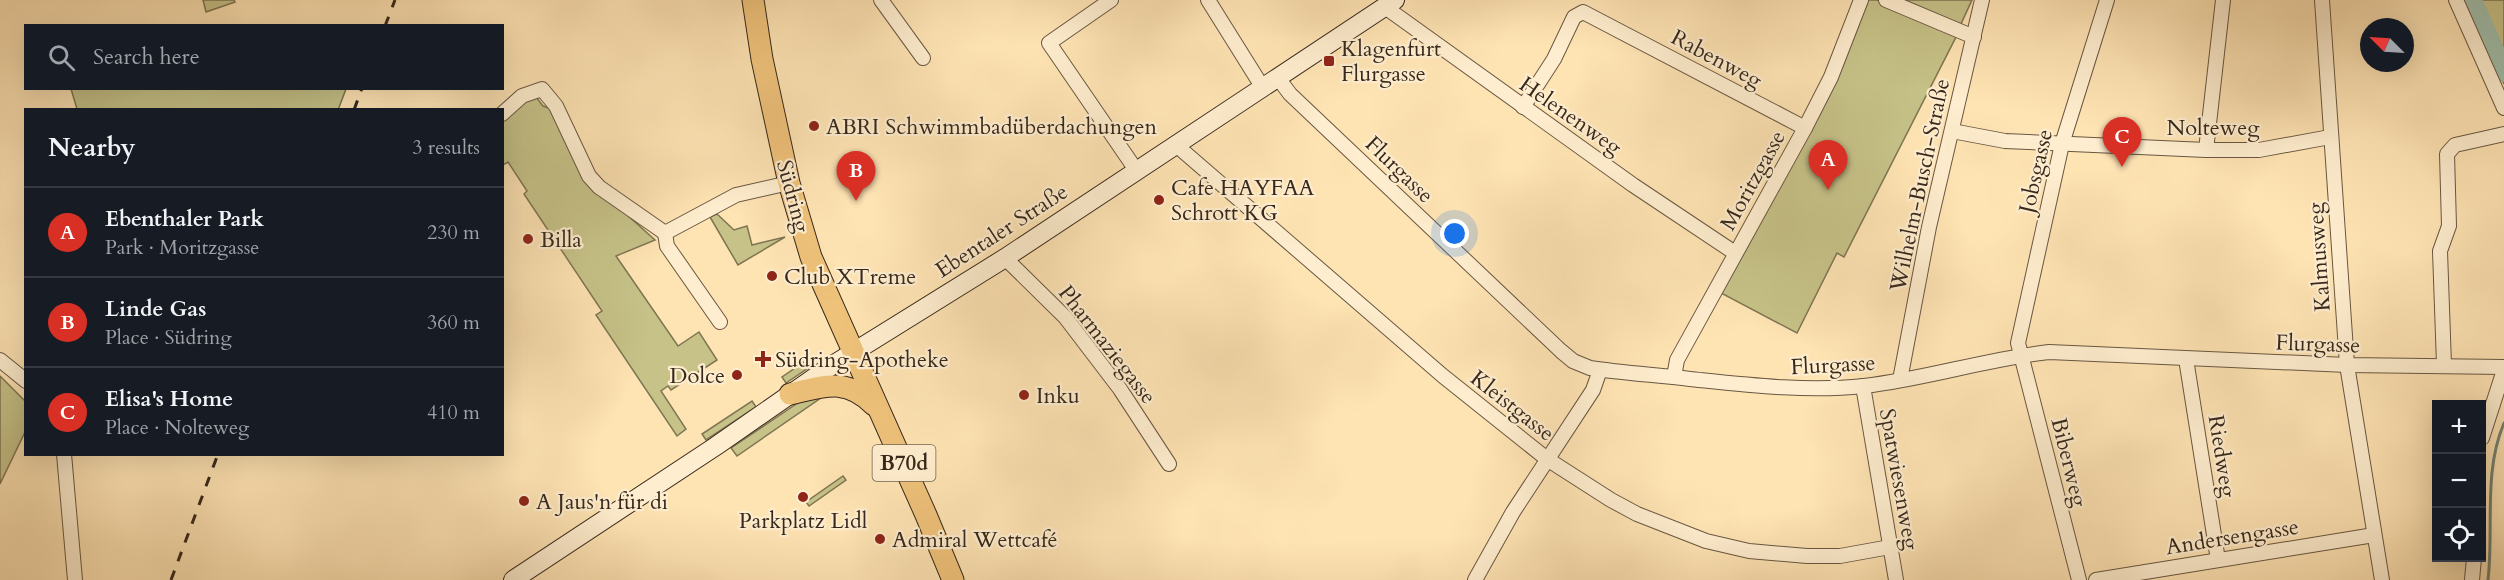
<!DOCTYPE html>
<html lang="en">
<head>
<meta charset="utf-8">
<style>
	body { margin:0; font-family:Cardo,serif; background:#242831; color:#f1f3f6 }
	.controls { position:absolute; right:18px; bottom:18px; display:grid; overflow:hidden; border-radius:0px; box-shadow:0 6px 24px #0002 }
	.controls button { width:54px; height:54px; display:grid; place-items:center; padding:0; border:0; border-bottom:2px solid #363941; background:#171b24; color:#f1f3f6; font:30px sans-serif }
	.compass { position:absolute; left:2360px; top:18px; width:54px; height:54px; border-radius:50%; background:#171b24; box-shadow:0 6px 24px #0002; rotate:294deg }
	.you { position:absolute; left:1455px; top:234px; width:21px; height:21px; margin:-15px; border:4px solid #fff; border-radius:50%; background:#1a73e8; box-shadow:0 0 0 9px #1a73e833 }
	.badge { display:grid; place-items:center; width:39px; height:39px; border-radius:50%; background:#d93025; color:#fff; font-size:20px; font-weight:700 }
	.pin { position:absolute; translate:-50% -50px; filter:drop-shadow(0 2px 3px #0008) }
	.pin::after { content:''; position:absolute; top:32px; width:21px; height:18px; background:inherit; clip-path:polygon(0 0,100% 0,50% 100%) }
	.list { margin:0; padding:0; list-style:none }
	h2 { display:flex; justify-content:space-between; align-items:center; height:78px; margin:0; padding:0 24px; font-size:26px }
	h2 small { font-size:20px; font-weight:400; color:#9ea1a6 }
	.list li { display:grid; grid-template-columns:39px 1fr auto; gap:18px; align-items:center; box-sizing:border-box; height:90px; padding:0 24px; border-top:2px solid #363941 }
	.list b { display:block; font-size:22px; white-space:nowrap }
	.list p { margin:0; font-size:20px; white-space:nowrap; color:#9ea1a6 }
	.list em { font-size:20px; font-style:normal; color:#9ea1a6 }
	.icon { flex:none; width:33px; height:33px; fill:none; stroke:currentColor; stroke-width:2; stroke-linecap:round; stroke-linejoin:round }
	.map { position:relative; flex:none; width:2504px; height:580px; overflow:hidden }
	.search { position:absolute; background:#171b24; box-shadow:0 6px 24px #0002; left:24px; top:24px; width:480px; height:66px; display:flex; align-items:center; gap:15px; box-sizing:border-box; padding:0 21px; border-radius:0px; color:#9ea1a6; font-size:22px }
	.panel { position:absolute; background:#171b24; box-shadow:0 6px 24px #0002; left:24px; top:108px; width:480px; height:348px; border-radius:0px }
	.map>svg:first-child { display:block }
	.green { fill:#c6c288; stroke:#7e7552; stroke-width:1.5 }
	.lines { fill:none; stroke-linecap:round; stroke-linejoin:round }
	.stream { stroke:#768272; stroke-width:3 }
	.river { stroke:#a0beab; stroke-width:20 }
	.street-casing { stroke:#695742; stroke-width:16 }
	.secondary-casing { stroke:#37281c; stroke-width:20 }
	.primary-casing { stroke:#37281c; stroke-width:23 }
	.street { stroke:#feedce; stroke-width:14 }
	.secondary { stroke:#feedce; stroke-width:18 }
	.primary { stroke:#efc27a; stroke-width:21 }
	.rail { stroke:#37281c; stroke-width:3; stroke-dasharray:10 10; stroke-linecap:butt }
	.poi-dot { fill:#8f2418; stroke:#feedce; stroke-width:2 }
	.labels { text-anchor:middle; stroke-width:4.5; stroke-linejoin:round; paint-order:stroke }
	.shield { fill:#feedce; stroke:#736351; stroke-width:1.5 }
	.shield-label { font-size:21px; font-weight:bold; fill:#37281c }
	.poi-label { font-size:22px; fill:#37281c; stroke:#feedce; text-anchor:start }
	.street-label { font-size:22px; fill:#37281c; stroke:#feedce }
</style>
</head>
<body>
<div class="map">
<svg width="2504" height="580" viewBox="0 0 2504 580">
	<rect width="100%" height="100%" fill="#fee3b3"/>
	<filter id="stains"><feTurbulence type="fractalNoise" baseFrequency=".00333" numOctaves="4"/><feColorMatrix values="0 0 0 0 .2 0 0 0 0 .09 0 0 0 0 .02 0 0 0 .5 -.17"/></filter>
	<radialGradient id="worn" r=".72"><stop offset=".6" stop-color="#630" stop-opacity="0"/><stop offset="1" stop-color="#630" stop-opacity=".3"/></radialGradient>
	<!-- green -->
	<g class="green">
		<path d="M203,0H234L235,2L206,12Z"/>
		<path d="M1867,0H1877L1957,35L1844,257L1837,253L1797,333L1721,293Z"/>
		<path d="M1897,0H1972L1960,26Z"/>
		<path d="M2465,0H2504V84L2470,9Z"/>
		<path d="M71,89V88L346,89L338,110L77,109Z"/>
		<path d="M536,97L543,106L552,109L585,177L655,240L616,256L678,346L699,332L717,360L671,390L668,386L661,391L686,429L677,436L596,315L602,311L524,194L527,191L508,162L503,165V119L524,99Z"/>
		<path d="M717,214L734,230L747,226L752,245L785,237L738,265L710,217Z"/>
		<path d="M810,358L814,364L786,383L782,377Z"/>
		<path d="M0,376L26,402L25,432L0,484Z"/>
		<path d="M814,392L828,393L737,456L731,448Z"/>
		<path d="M752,401L756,407L706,440L702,434Z"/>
		<path d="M843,476L846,480L809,506L806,502Z"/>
	</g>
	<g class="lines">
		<!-- stream -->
		<path class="stream" d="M2488,580C2494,528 2483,472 2504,423"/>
		<!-- river -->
		<path class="river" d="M2472,0L2504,72"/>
		<!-- street casing -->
		<g class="street-casing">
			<g id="street">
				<path d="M881,0L923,58"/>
				<path d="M1111,0L1049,43L1136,170"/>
				<path d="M1208,0L1263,88"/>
				<path d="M1886,0L1974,37"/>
				<path d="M2322,0L2347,365L2382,580"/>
				<path d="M2456,0L2504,108"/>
				<path d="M1385,7L1633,185L1735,253"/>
				<path d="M1278,78L1290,94L1561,351L1573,361L1590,368C1623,373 1657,375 1690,379C1748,385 1806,392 1864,386C1926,379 1986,359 2049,352L2347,365L2504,367"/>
				<path d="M1523,107L1554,59L1574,17L1583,12L1805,128"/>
				<path d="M502,114L522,96L542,89L556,106L589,176L599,187L665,233L736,195L789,183"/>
				<path d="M1952,131L2005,141L2206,150H2259L2330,137"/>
				<path d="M1176,145L1443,376L1547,459L1611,500L1637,514L1706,541L1749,551L1807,556H1840L1890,547"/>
				<path d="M2206,150L2223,0"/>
				<path d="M665,233L667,246L720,322"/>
				<path d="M1005,258L1065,317L1120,389L1169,464"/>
				<path d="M2186,359L2218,560"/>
				<path d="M0,360L26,381"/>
				<path d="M2444,365L2440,251L2449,226L2447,154L2455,145L2504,134"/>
				<path d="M1674,377L1677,360L1805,128L1831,77L1861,0"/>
				<path d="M1900,380L1929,227L1982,0"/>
				<path d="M1863,386L1896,580"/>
				<path d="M2482,438L2504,370"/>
				<path d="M64,454L75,580"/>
				<path d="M1475,580L1513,512L1593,390L1600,370"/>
				<path d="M2079,580L2018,343L2062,144L2107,0"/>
				<path d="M2096,580L2374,535"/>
				<path d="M2472,580L2474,558"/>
			</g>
		</g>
		<!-- secondary casing -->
		<g class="secondary-casing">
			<path id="secondary" d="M513,580L716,446L828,368L1005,258L1395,0"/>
		</g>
		<!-- primary casing -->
		<g class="primary-casing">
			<g id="primary">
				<path d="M753,0L762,59L789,183L811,257L926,515L953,580"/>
				<path d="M790,394C825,386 846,377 874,405"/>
			</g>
		</g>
		<!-- street -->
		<use href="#street" class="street"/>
		<!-- secondary -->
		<use href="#secondary" class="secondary"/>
		<!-- primary -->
		<use href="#primary" class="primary"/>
		<!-- rail -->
		<g class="rail">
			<path d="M385,26L395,0"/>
			<path d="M354,110L362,88"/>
			<path d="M171,580L218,454"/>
		</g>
	</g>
	<!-- markers -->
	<g class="poi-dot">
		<rect x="1323" y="55" width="12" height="12" rx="3"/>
		<circle cx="814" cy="126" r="6"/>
		<circle cx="1159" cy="200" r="6"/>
		<circle cx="528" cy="239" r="6"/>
		<circle cx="772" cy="276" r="6"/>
		<path d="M760 350h6v6h6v6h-6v6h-6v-6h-6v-6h6z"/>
		<circle cx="737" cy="375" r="6"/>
		<circle cx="1024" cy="395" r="6"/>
		<circle cx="803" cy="497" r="6"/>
		<circle cx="524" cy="501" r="6"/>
		<circle cx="880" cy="539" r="6"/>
	</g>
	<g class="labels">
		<!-- shield labels -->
		<rect class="shield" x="872.5" y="445" width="63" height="36" rx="4.5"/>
		<g class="shield-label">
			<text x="904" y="470">B70d</text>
		</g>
		<!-- poi labels -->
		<g class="poi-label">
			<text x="1341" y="56">Klagenfurt<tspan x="1341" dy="25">Flurgasse</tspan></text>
			<text x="826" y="134">ABRI Schwimmbadüberdachungen</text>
			<text x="1171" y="195">Cafe HAYFAA<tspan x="1171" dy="25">Schrott KG</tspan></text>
			<text x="540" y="247">Billa</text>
			<text x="784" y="284">Club XTreme</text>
			<text x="775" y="367">Südring-Apotheke</text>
			<text x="725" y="383" text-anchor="end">Dolce</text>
			<text x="1036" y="403">Inku</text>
			<text x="536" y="509">A Jaus'n für di</text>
			<text x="803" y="528" text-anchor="middle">Parkplatz Lidl</text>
			<text x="892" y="547">Admiral Wettcafé</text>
		</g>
		<!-- street labels -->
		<g class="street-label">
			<text transform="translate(1717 58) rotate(28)" y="8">Rabenweg</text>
			<text transform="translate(1571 115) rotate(35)" y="8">Helenenweg</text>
			<text x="2213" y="135">Nolteweg</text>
			<text transform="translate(1400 169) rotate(44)" y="8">Flurgasse</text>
			<text transform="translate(2035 171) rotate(-77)" y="8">Jobsgasse</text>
			<text transform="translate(1752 180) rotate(-61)" y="8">Moritzgasse</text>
			<text transform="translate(1919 185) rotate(-78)" y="8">Wilhelm-Busch-Straße</text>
			<text transform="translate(794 196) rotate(75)" y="8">Südring</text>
			<text transform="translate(1001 230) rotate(-33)" y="8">Ebentaler Straße</text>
			<text transform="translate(2318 257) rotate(-94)" y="8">Kalmusweg</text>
			<text transform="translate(2318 343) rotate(2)" y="8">Flurgasse</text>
			<text transform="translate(1108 344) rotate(52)" y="8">Pharmaziegasse</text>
			<text transform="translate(1833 364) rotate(-3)" y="8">Flurgasse</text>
			<text transform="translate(1513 405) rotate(38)" y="8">Kleistgasse</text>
			<text transform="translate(2223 456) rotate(81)" y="8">Riedweg</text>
			<text transform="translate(2070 462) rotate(76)" y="8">Biberweg</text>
			<text transform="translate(1900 479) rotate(80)" y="8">Spatwiesenweg</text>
			<text transform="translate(2232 536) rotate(-9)" y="8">Andersengasse</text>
		</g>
	</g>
	<rect width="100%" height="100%" filter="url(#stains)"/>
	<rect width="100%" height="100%" fill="url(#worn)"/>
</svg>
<div class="controls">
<button>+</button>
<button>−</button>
<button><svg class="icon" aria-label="locate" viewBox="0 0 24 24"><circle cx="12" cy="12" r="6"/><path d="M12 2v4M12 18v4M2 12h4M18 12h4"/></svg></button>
</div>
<svg class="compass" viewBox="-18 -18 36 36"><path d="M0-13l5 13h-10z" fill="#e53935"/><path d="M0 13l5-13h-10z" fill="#9ea1a6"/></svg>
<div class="you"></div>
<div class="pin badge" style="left:1828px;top:190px">A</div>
<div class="pin badge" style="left:856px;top:201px">B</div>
<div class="pin badge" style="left:2122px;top:167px">C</div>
<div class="search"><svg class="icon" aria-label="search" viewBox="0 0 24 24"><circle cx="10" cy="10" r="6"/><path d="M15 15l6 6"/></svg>Search here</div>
<section class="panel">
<h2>Nearby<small>3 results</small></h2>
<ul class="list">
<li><span class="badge">A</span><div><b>Ebenthaler Park</b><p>Park · Moritzgasse</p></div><em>230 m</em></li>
<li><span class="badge">B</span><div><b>Linde Gas</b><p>Place · Südring</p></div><em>360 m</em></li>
<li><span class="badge">C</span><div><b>Elisa's Home</b><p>Place · Nolteweg</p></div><em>410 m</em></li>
</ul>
</section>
</div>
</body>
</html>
